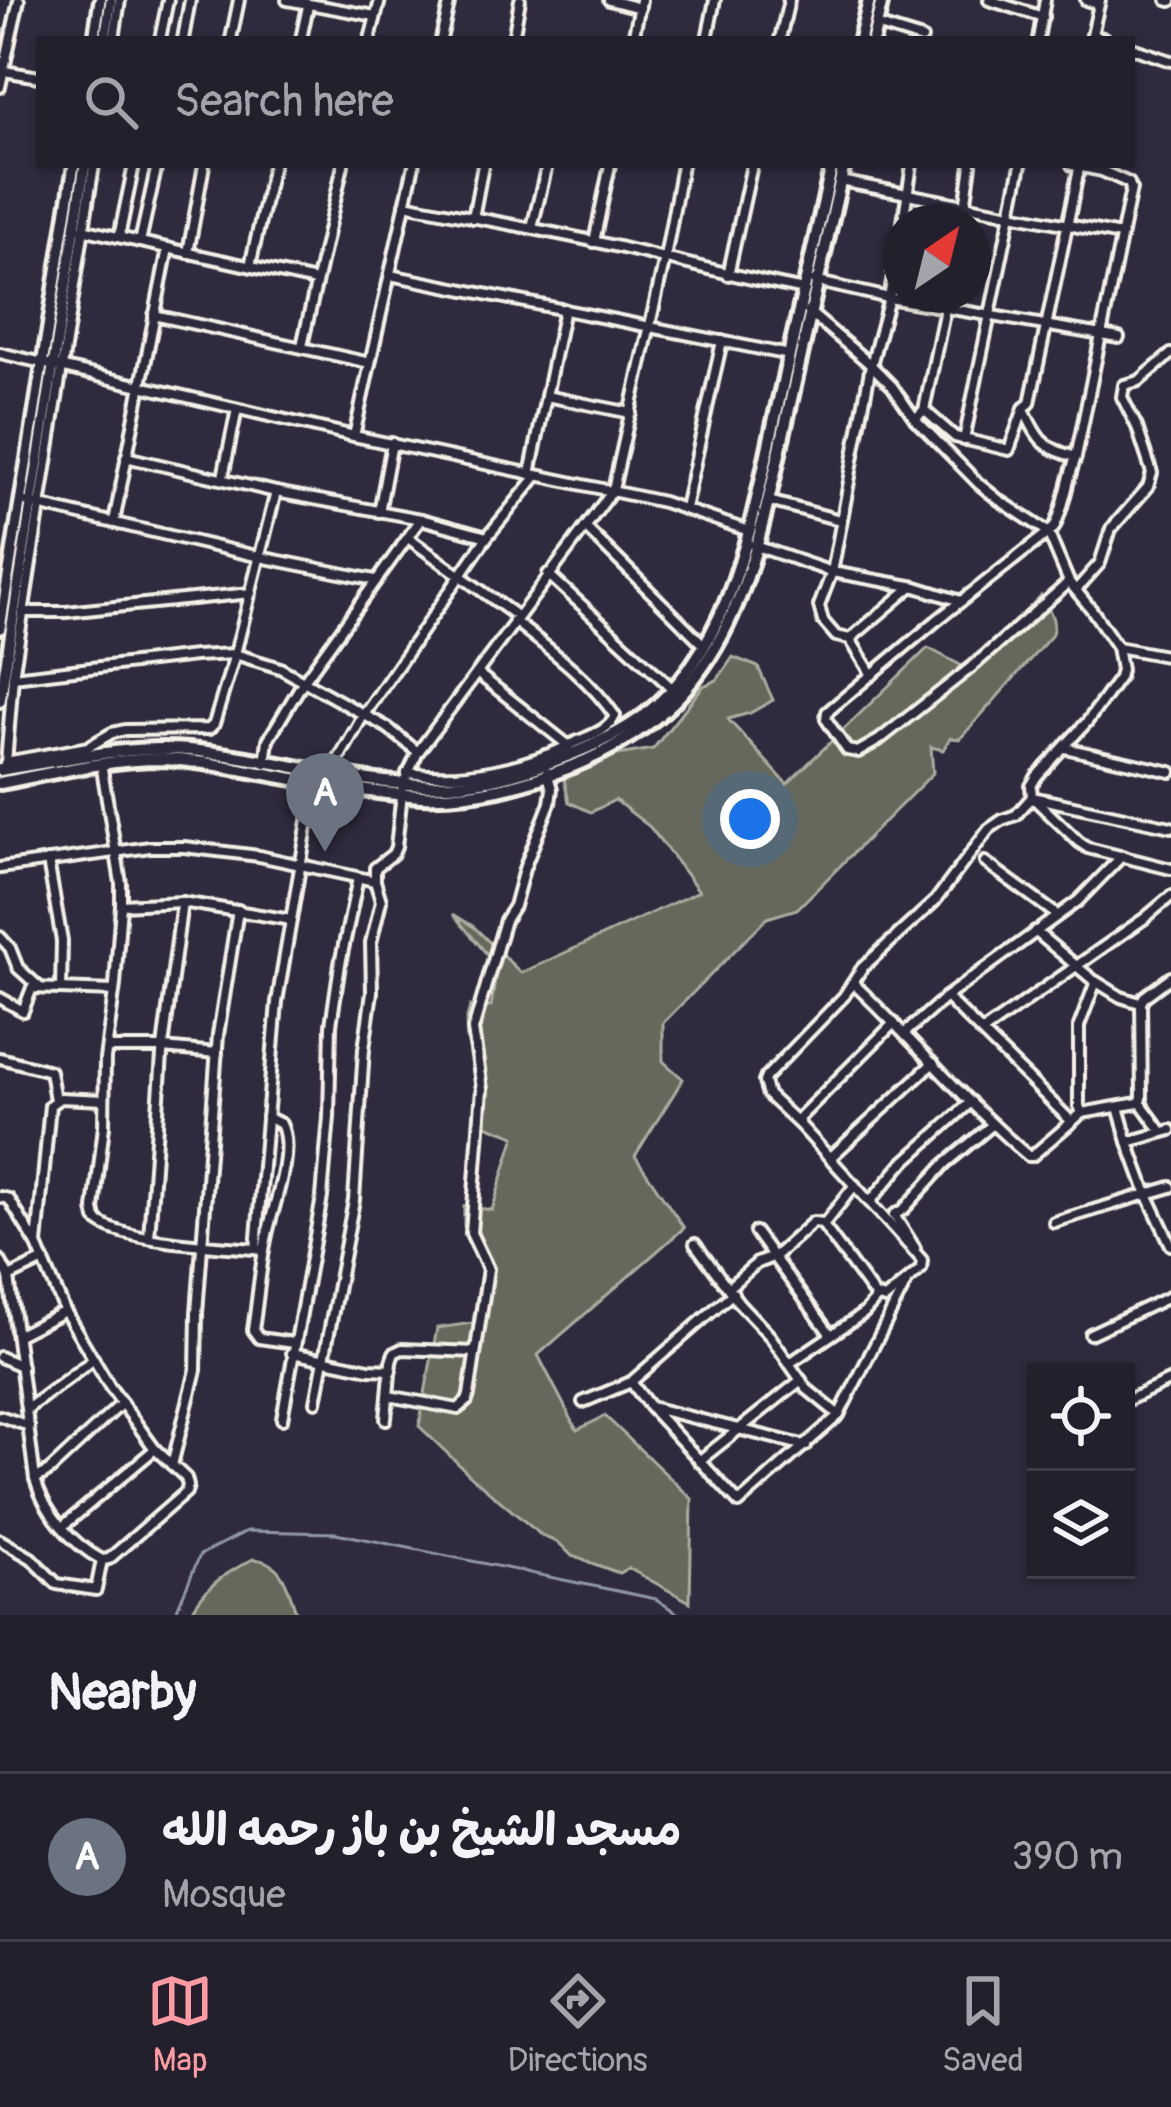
<!DOCTYPE html>
<html lang="en">
<head>
<meta charset="utf-8">
<style>
	body { margin:0; font-family:Pangolin,"Playpen Sans Arabic",sans-serif; background:#2b2836; color:#f1f3f6 }
	.controls { position:absolute; right:36px; bottom:36px; display:grid; overflow:hidden; border-radius:0px; box-shadow:0 3px 9px #0004 }
	.controls button { width:108px; height:108px; display:grid; place-items:center; padding:0; border:0; border-bottom:3px solid #403e4a; background:#23202e; color:#f1f3f6; font:60px sans-serif }
	.compass { position:absolute; left:883px; top:204px; width:108px; height:108px; border-radius:50%; background:#23202e; box-shadow:0 3px 9px #0004; rotate:35deg }
	.you { position:absolute; left:750px; top:819px; width:42px; height:42px; margin:-30px; border:9px solid #fff; border-radius:50%; background:#1a73e8; box-shadow:0 0 0 18px #1a73e833 }
	.badge { display:grid; place-items:center; width:78px; height:78px; border-radius:50%; background:#ff9aa2; color:#fff; font-size:39px; font-weight:700 }
	.pin { position:absolute; translate:-50% -99px; filter:drop-shadow(0 3px 6px #0008) }
	.pin::after { content:''; position:absolute; top:63px; width:42px; height:36px; background:inherit; clip-path:polygon(0 0,100% 0,50% 100%) }
	.list { margin:0; padding:0; list-style:none }
	h2 { display:flex; justify-content:space-between; align-items:center; height:156px; margin:0; padding:0 48px; font-size:51px }
	h2 small { font-size:39px; font-weight:400; color:#a3a3aa }
	.list li { display:grid; grid-template-columns:78px 1fr auto; gap:36px; align-items:center; box-sizing:border-box; height:168px; padding:0 48px; border-top:3px solid #403e4a }
	.list b { display:block; font-size:45px; white-space:nowrap }
	.list p { margin:0; font-size:39px; white-space:nowrap; color:#a3a3aa }
	.list em { font-size:39px; font-style:normal; color:#a3a3aa }
	.icon { flex:none; width:66px; height:66px; fill:none; stroke:currentColor; stroke-width:2; stroke-linecap:round; stroke-linejoin:round }
	.map { position:relative; flex:none; width:1171px; height:1615px; overflow:hidden }
	.search { position:absolute; background:#23202e; box-shadow:0 3px 9px #0004; left:36px; right:36px; top:36px; height:132px; display:flex; align-items:center; gap:30px; box-sizing:border-box; padding:0 42px; border-radius:0px; color:#a3a3aa; font-size:45px }
	.sheet { height:324px; background:#23202e }
	nav { display:flex; justify-content:space-around; align-items:center; box-sizing:border-box; height:168px; border-top:3px solid #403e4a; background:#23202e; font-size:33px; color:#a3a3aa }
	nav a { display:grid; justify-items:center; gap:6px }
	nav .on { color:#ff9aa2 }
	.map>svg:first-child { display:block }
	.green { fill:#65685a; stroke:#acaca1; stroke-width:3 }
	.lines { fill:none; stroke-linecap:round; stroke-linejoin:round }
	.stream { stroke:#9199a5; stroke-width:3 }
	.street-casing { stroke:#f4f1e8; stroke-width:16 }
	.secondary-casing { stroke:#f4f1e8; stroke-width:18 }
	.primary-casing { stroke:#f4f1e8; stroke-width:20 }
	.street { stroke:#2f2a3d; stroke-width:8 }
	.secondary { stroke:#2f2a3d; stroke-width:9 }
	.primary { stroke:#2f2a3d; stroke-width:10 }
</style>
</head>
<body>
<div class="map">
<svg width="1171" height="1615" viewBox="0 0 1171 1615">
	<rect width="100%" height="100%" fill="#2f2a3d"/>
	<filter id="ink" filterUnits="userSpaceOnUse"><feTurbulence type="fractalNoise" baseFrequency=".00833" numOctaves="2"/><feDisplacementMap in="SourceGraphic" scale="24" xChannelSelector="R" yChannelSelector="G"/><feConvolveMatrix kernelMatrix="1 2 1 2 8 2 1 2 1" color-interpolation-filters="sRGB"/></filter>
	<g filter="url(#ink)">
		<!-- green -->
		<g class="green">
			<path d="M1041,596C1049,610 1058,620 1051,636L960,739L950,738L943,750L931,747L933,773L797,909L767,918L663,1023V1061L683,1079L635,1156L684,1228L538,1355L577,1430L605,1416L692,1499L690,1602L628,1568L619,1573L572,1556L559,1543L542,1536L473,1478L419,1426L437,1328L473,1323L484,1256L464,1226V1206L492,1210L515,1136L478,1122L474,1070L467,1039L466,1023L470,1006L491,1007L497,966L453,914L474,927L521,973L699,891L650,827L615,800L591,812L569,802L564,779L617,755L653,749L703,686L717,680L733,657L758,667L773,700L750,713L728,719L787,784L928,648L968,669Z"/>
			<path d="M253,1559C284,1561 288,1589 297,1615H190C205,1586 224,1574 253,1559Z"/>
		</g>
		<g class="lines">
			<!-- stream -->
			<path class="stream" d="M178,1615L177,1609L200,1555L247,1531L336,1533L656,1599L680,1615"/>
			<!-- street casing -->
			<g class="street-casing">
				<g id="street">
					<path d="M287,0L375,16"/>
					<path d="M609,0L640,8"/>
					<path d="M989,0L1043,17"/>
					<path d="M1086,0L1099,4"/>
					<path d="M1167,0L1171,1"/>
					<path d="M876,25L922,39"/>
					<path d="M1092,35L1106,39"/>
					<path d="M114,39L120,0"/>
					<path d="M160,39L168,0"/>
					<path d="M183,39L190,0"/>
					<path d="M231,39L239,0"/>
					<path d="M301,39L308,6"/>
					<path d="M370,39L380,0"/>
					<path d="M441,39L450,0"/>
					<path d="M513,39L520,0"/>
					<path d="M633,39L641,0"/>
					<path d="M707,39L715,0"/>
					<path d="M780,39L789,0"/>
					<path d="M1038,39L1045,0"/>
					<path d="M1091,39L1100,0"/>
					<path d="M1132,48L1171,61"/>
					<path d="M4,71L39,77"/>
					<path d="M0,87L19,0"/>
					<path d="M840,181L1120,235"/>
					<path d="M405,204C469,217 533,228 597,242C667,258 735,277 805,290"/>
					<path d="M473,218L483,165"/>
					<path d="M903,222L912,165"/>
					<path d="M963,222L971,165"/>
					<path d="M532,228L547,165"/>
					<path d="M82,229L315,281"/>
					<path d="M119,237L134,165"/>
					<path d="M140,242L157,165"/>
					<path d="M594,242L610,165"/>
					<path d="M188,253L204,165"/>
					<path d="M250,266L273,165"/>
					<path d="M390,275L790,355"/>
					<path d="M728,275L752,165"/>
					<path d="M814,281L889,298L1119,338"/>
					<path d="M808,311L871,365L892,386L915,419L979,484L999,500L1048,532L1069,582L1092,610L1117,647L1121,670L1119,678L1087,722L1037,776L1031,786L1032,797L1079,842L1088,848L1171,869"/>
					<path d="M154,315L370,363"/>
					<path d="M302,346L343,165"/>
					<path d="M0,353L354,436L663,502L749,531"/>
					<path d="M546,396L631,413"/>
					<path d="M1024,409C1037,440 1044,449 1076,457"/>
					<path d="M924,410L955,437L1009,450L1024,408L1030,403L1079,169"/>
					<path d="M915,419L924,410L948,294"/>
					<path d="M354,436L414,165"/>
					<path d="M964,440L1021,165"/>
					<path d="M126,457L276,492L421,519L487,537"/>
					<path d="M530,474L564,309"/>
					<path d="M223,477L237,409"/>
					<path d="M21,501L260,557L375,580"/>
					<path d="M769,501L840,520"/>
					<path d="M685,508L722,341"/>
					<path d="M379,512L392,443"/>
					<path d="M114,522L168,248"/>
					<path d="M586,528L704,645"/>
					<path d="M408,538L518,617"/>
					<path d="M753,545L832,572L916,587L961,601"/>
					<path d="M548,574L675,691"/>
					<path d="M1069,582L973,666L879,740L858,752L847,750L826,719L827,712L936,621L1054,528C1065,506 1067,480 1076,457L1131,189L1129,183L1102,171L1072,165"/>
					<path d="M1076,590L1100,563L1111,529L1148,487L1152,473L1137,427L1122,397L1124,385L1139,381L1171,354"/>
					<path d="M23,612H66L251,593"/>
					<path d="M850,639L836,636L823,621L819,606L832,572L871,365L889,298L901,234"/>
					<path d="M1117,647L1171,657"/>
					<path d="M477,673L569,746"/>
					<path d="M872,675L850,639L911,587"/>
					<path d="M13,677L195,656L235,654L280,668L388,728L418,752"/>
					<path d="M1065,748L1171,772"/>
					<path d="M6,763L13,677L94,165"/>
					<path d="M101,763L121,883V905L115,985L105,1059L104,1126L94,1209L96,1219C117,1243 229,1246 264,1250"/>
					<path d="M265,763L268,740L303,682L421,519"/>
					<path d="M5,764L11,761L88,747L112,733L125,730L209,729L214,724L235,654L276,492"/>
					<path d="M407,773C465,781 524,768 576,742C591,735 608,731 615,716C589,678 549,649 514,621"/>
					<path d="M324,785L363,716L487,537L537,476"/>
					<path d="M48,861L62,941L61,989"/>
					<path d="M985,862L1057,915"/>
					<path d="M0,868L150,847H184L259,856L375,881"/>
					<path d="M121,905L182,902L291,920"/>
					<path d="M1035,931L1093,980L1095,984L1079,1026V1106L1082,1113"/>
					<path d="M0,937L10,948L18,968L39,987"/>
					<path d="M1095,981L1121,997L1140,1003"/>
					<path d="M854,984C913,1040 966,1103 1028,1156H1032L1082,1113L1138,1103L1142,1099L1141,1003L1144,997L1171,977"/>
					<path d="M946,997L1072,1122"/>
					<path d="M0,998L23,1011L32,988L114,991"/>
					<path d="M982,1032L1145,918L1171,896"/>
					<path d="M905,1033L946,997L1078,901L1122,856"/>
					<path d="M107,1048H163L217,1053"/>
					<path d="M0,1058L50,1071L55,1100"/>
					<path d="M1140,1102L1162,1132"/>
					<path d="M1118,1107L1128,1142"/>
					<path d="M267,1117L281,1124C295,1151 273,1206 267,1235C260,1266 258,1299 253,1330L259,1338L294,1343"/>
					<path d="M800,1125L768,1095L764,1082L766,1077L844,996L862,968L935,901L989,829L1002,820L1016,815L1032,797L1171,827"/>
					<path d="M1171,1130L1128,1142L1147,1194L1171,1187"/>
					<path d="M830,1158L933,1063"/>
					<path d="M855,1185L823,1225L875,1296L885,1299L921,1269L922,1260L800,1125L798,1119L894,1023"/>
					<path d="M0,1197L9,1199L37,1245L65,1311L110,1387L155,1449L186,1478L188,1486L186,1492L109,1559L102,1560C72,1544 44,1512 35,1479L9,1277L0,1260"/>
					<path d="M870,1202L902,1164L971,1102"/>
					<path d="M1054,1222L1147,1194L1171,1245"/>
					<path d="M755,1232L831,1335"/>
					<path d="M149,1237L162,1055L182,902"/>
					<path d="M37,1244L50,1105L60,1098L104,1100"/>
					<path d="M695,1244L739,1303L770,1336L807,1389L839,1415"/>
					<path d="M915,1248L894,1215L904,1209L945,1164L992,1125"/>
					<path d="M256,1249L277,1002L315,780"/>
					<path d="M9,1277L44,1260"/>
					<path d="M729,1287L757,1263L775,1256L813,1222L824,1223"/>
					<path d="M1090,1334L1171,1296"/>
					<path d="M18,1335L65,1311"/>
					<path d="M292,1353L369,1369L391,1370"/>
					<path d="M0,1357L21,1366"/>
					<path d="M790,1363L864,1313L877,1298"/>
					<path d="M631,1382L733,1293"/>
					<path d="M389,1396L458,1409L467,1401L469,1395L488,1269L471,1233L482,1089L473,1030L505,920L514,906L524,869L550,803L552,789L547,772"/>
					<path d="M1126,1401L1171,1380"/>
					<path d="M316,1402L354,1200L364,1049L372,992L371,943L381,901L375,881V868L393,854L396,847L403,784L418,752L613,490L665,258L682,165"/>
					<path d="M583,1402L631,1382L650,1407L806,1446"/>
					<path d="M650,1407L739,1503L839,1415L906,1283"/>
					<path d="M27,1409L94,1359"/>
					<path d="M0,1416L29,1426"/>
					<path d="M282,1419L322,1197L329,1117L331,1025L340,964L358,878"/>
					<path d="M386,1419L391,1362L394,1353L402,1349L475,1352"/>
					<path d="M699,1461L801,1380"/>
					<path d="M172,1465L196,1370L197,1313L218,1035L238,910"/>
					<path d="M35,1479L49,1471L122,1403"/>
					<path d="M62,1527L155,1449"/>
					<path d="M0,1540L31,1558L57,1584L96,1590L102,1560"/>
				</g>
			</g>
			<!-- secondary casing -->
			<g class="secondary-casing">
				<g id="secondary">
					<path d="M94,39L100,0"/>
					<path d="M105,39L111,0"/>
					<path d="M0,628L74,165"/>
					<path d="M0,701L85,165"/>
				</g>
			</g>
			<!-- primary casing -->
			<g class="primary-casing">
				<g id="primary">
					<path d="M860,39L869,0"/>
					<path d="M873,39L882,0"/>
					<path d="M0,770C62,760 126,745 189,750C268,757 344,782 423,785C473,787 518,775 564,757C593,746 620,734 645,715C733,646 751,525 774,422C794,337 813,251 832,165"/>
					<path d="M0,783C53,773 108,759 162,759C195,760 228,767 261,773C314,783 368,793 422,796C475,798 524,785 573,766C736,700 753,567 788,413C807,331 825,248 844,165"/>
				</g>
			</g>
			<!-- street -->
			<use href="#street" class="street"/>
			<!-- secondary -->
			<use href="#secondary" class="secondary"/>
			<!-- primary -->
			<use href="#primary" class="primary"/>
		</g>
	</g>
</svg>
<div class="controls">
<button><svg class="icon" aria-label="locate" viewBox="0 0 24 24"><circle cx="12" cy="12" r="6"/><path d="M12 2v4M12 18v4M2 12h4M18 12h4"/></svg></button>
<button><svg class="icon" aria-label="layers" viewBox="0 0 24 24"><path d="M12 4l9 5-9 5-9-5zM3 14l9 5 9-5"/></svg></button>
</div>
<svg class="compass" viewBox="-18 -18 36 36"><path d="M0-13l5 13h-10z" fill="#e53935"/><path d="M0 13l5-13h-10z" fill="#a3a3aa"/></svg>
<div class="you"></div>
<div class="pin badge" style="left:325px;top:852px;background:#6b7280">A</div>
<div class="search"><svg class="icon" aria-label="search" viewBox="0 0 24 24"><circle cx="10" cy="10" r="6"/><path d="M15 15l6 6"/></svg>Search here</div>
</div>
<section class="sheet">
<h2>Nearby<small></small></h2>
<ul class="list">
<li><span class="badge" style="background:#6b7280">A</span><div><b>مسجد الشيخ بن باز رحمه الله</b><p>Mosque</p></div><em>390 m</em></li>
</ul>
</section>
<nav>
<a class="on"><svg class="icon" aria-label="map" viewBox="0 0 24 24"><path d="M3 6l6-2 6 2 6-2v14l-6 2-6-2-6 2zM9 4v14M15 6v14"/></svg>Map</a>
<a><svg class="icon" aria-label="directions" viewBox="0 0 24 24"><path d="M12 3l9 9-9 9-9-9zM9 14v-3h6M13 9l2 2-2 2"/></svg>Directions</a>
<a><svg class="icon" aria-label="saved" viewBox="0 0 24 24"><path d="M7 4h10v16l-5-4-5 4z"/></svg>Saved</a>
</nav>
</body>
</html>
